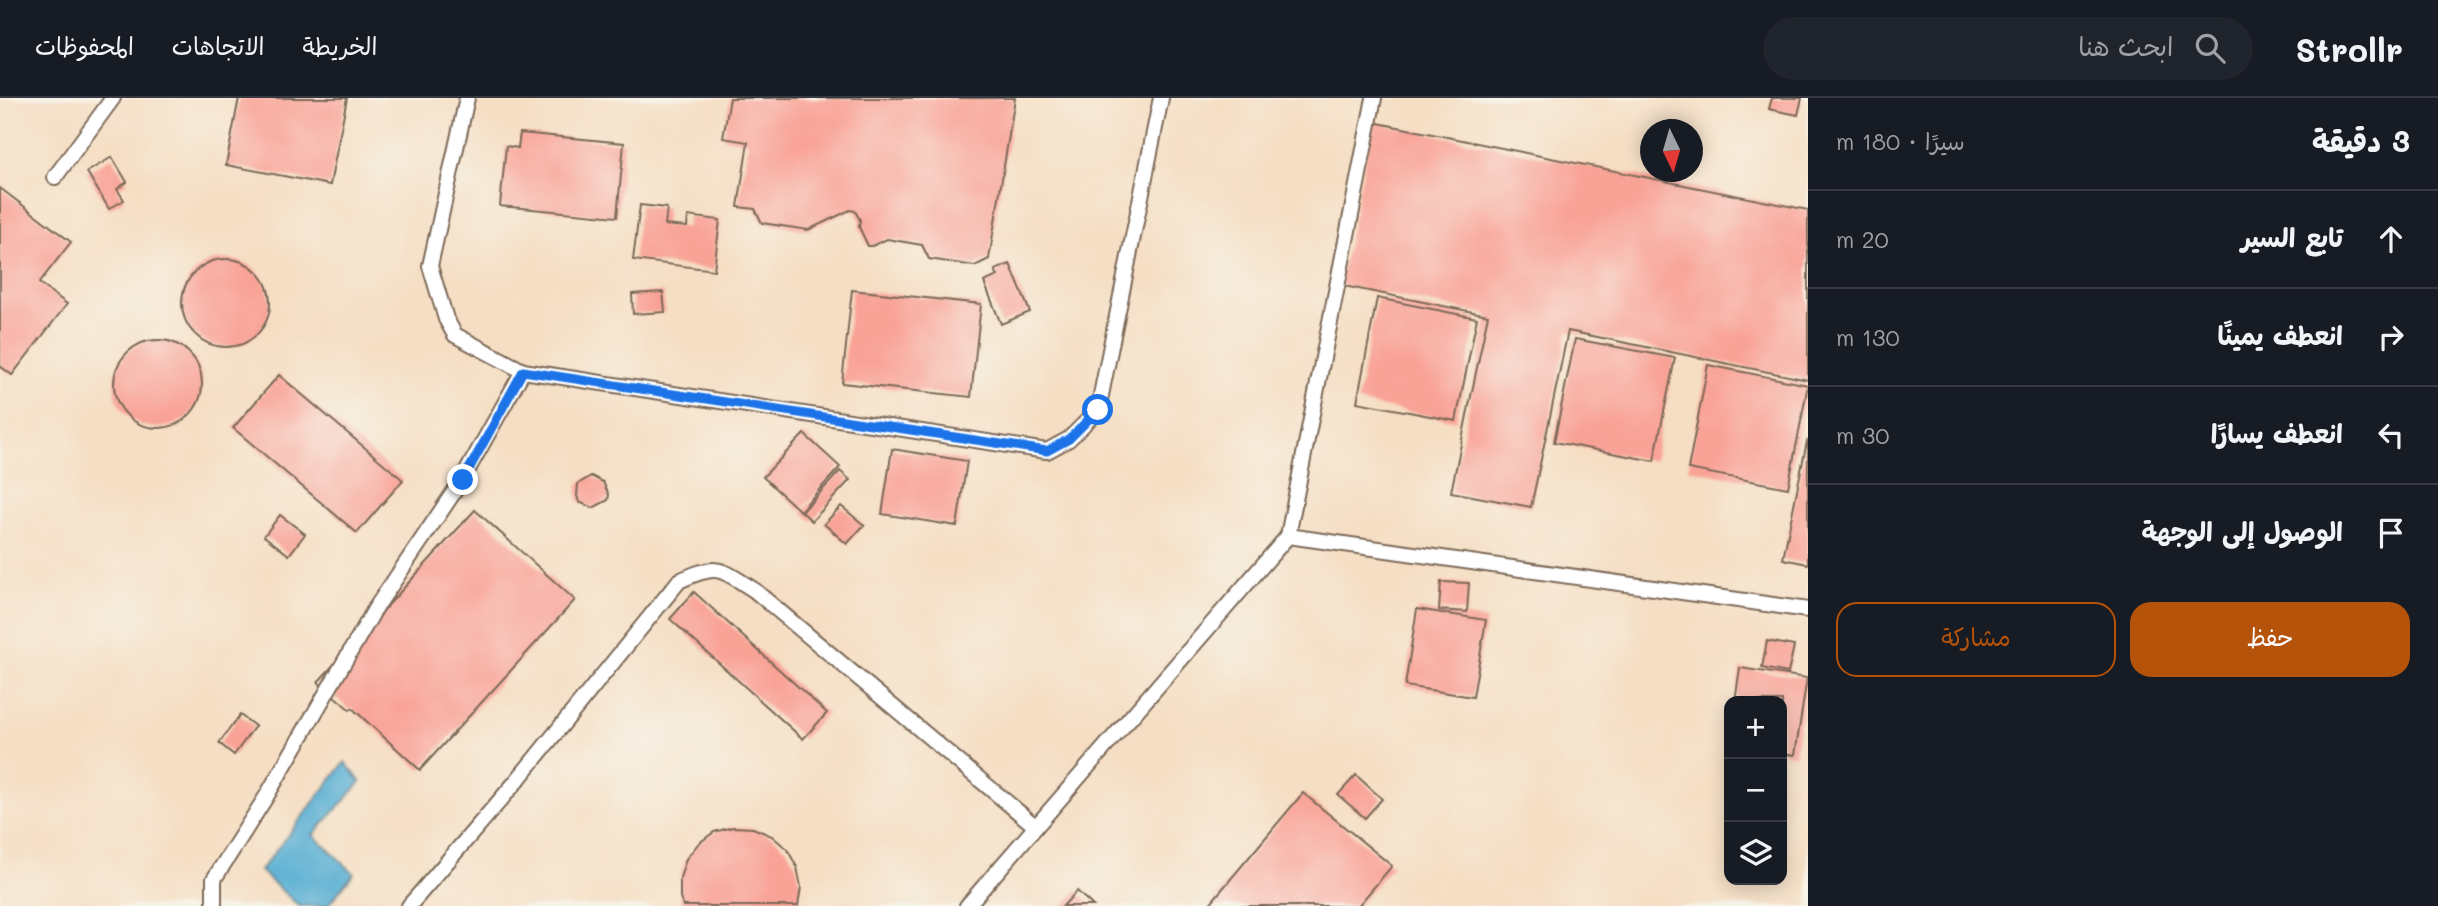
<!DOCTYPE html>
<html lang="ar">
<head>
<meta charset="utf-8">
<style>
	body { margin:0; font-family:Mali,"Playpen Sans Arabic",sans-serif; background:#20242c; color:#f1f3f6; direction:rtl }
	.controls { position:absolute; right:21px; bottom:21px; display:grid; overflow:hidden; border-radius:14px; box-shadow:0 4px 18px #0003 }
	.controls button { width:63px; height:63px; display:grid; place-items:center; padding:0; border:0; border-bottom:2px solid #363941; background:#171b24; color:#f1f3f6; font:35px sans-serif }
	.compass { position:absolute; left:1640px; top:21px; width:63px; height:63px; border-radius:50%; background:#171b24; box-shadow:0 4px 18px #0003; rotate:175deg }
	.stop { position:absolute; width:21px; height:21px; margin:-16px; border:5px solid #1a73e8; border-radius:50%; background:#fff }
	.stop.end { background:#1a73e8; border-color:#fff; box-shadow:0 2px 7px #0008 }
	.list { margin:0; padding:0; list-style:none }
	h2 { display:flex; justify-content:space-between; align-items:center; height:91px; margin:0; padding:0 28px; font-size:30px }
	h2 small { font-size:23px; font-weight:400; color:#9ea1a6 }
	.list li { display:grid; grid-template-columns:46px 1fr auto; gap:21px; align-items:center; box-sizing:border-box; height:98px; padding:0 28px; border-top:2px solid #363941 }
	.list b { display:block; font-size:26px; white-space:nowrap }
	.list em { font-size:23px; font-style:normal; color:#9ea1a6 }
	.actions { display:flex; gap:14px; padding:21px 28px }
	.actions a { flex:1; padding:16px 0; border:2px solid #b45309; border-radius:21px; text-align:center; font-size:24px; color:#b45309 }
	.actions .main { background:#b45309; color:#fff }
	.icon { flex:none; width:38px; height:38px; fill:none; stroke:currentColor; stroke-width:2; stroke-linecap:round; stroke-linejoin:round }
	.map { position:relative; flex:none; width:1808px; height:808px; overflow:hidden; direction:ltr }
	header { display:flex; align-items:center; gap:42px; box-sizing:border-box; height:98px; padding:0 35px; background:#171b24; border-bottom:2px solid #363941 }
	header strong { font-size:33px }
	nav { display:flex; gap:38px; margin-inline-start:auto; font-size:24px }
	.search { width:490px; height:63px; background:#20242c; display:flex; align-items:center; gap:18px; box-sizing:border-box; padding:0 24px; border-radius:38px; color:#9ea1a6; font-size:26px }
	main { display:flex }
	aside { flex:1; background:#171b24 }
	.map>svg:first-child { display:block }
	.water { fill:#56aed3; stroke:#486c78; stroke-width:2 }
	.building { fill:#f9a296 }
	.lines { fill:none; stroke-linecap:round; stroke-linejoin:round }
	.lane-casing { stroke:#7c6958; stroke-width:18 }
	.lane { stroke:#fff; stroke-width:14 }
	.route { stroke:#1a73e8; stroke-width:9 }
</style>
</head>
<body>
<header>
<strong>Strollr</strong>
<div class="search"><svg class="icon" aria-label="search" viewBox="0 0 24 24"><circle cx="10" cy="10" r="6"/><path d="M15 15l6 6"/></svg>ابحث هنا</div>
<nav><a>الخريطة</a><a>الاتجاهات</a><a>المحفوظات</a></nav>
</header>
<main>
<aside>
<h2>3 دقيقة<small>سيرًا · 180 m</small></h2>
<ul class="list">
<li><svg class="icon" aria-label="ahead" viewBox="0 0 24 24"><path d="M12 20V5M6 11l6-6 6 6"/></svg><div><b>تابع السير</b></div><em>20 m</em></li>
<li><svg class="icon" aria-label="right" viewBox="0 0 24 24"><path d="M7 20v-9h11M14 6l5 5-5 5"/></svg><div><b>انعطف يمينًا</b></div><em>130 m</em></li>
<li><svg class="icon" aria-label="left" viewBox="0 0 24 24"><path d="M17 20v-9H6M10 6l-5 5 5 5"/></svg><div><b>انعطف يسارًا</b></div><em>30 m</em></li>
<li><svg class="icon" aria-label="arrive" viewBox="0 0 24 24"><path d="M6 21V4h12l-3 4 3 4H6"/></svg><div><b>الوصول إلى الوجهة</b></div></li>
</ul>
<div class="actions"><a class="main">حفظ</a><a>مشاركة</a></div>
</aside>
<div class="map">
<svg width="1808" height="808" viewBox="0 0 1808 808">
	<rect width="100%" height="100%" fill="#f7f3e8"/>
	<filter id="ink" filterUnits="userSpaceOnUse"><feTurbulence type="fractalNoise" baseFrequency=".0143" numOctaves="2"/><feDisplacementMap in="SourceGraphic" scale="14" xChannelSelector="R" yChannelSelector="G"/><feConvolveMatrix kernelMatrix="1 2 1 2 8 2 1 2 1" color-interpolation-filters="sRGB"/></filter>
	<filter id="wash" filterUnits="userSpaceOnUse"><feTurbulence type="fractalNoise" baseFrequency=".00686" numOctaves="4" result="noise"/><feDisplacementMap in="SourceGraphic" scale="28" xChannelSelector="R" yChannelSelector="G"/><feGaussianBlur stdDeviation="1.57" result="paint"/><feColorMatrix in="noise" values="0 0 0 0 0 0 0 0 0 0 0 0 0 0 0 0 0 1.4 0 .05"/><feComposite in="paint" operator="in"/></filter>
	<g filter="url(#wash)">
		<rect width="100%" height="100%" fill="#f5dec3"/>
		<!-- water -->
		<path class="water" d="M345,664L361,684L313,737L354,775L327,808H299L260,773Z"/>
		<g id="blocks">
			<!-- building -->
			<g class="building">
				<path d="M239,0H347L330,87L226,67Z"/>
				<path d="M730,0H1015L989,161L975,168L929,161L922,147L887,141L872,148H868L859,129L860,122L855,113L850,112L808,132L762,125L755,111L738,109L748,44L723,40Z"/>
				<path d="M1772,0H1802L1798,17L1769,11Z"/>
				<path d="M1373,24L1808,112V282L1568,233L1531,409L1451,394L1488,217L1339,187Z"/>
				<path d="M520,35L624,45L617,119L500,108L506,48L518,50Z"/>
				<path d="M112,59L127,84L117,91L124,102L109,111L87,74Z"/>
				<path d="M0,90L71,144L39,185L67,206L12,277L0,268Z"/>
				<path d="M640,107L667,110L665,127L687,129L688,118L720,122L714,172L633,162Z"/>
				<circle cx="226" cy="205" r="44"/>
				<path d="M1010,166L1030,214L1001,226L984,184L998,178L995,172Z"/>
				<path d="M852,192L981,206L971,299L842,285Z"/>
				<path d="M663,194L665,214L633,216L632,196Z"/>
				<path d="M1377,200L1477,220L1456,323L1357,304Z"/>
				<path d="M1575,241L1675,260L1654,363L1554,344Z"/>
				<circle cx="158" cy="286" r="44"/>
				<path d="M1708,267L1808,287L1788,390L1688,371Z"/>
				<path d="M279,277L403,382L357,435L233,330Z"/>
				<path d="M804,336L840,369L800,413L763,379Z"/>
				<path d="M1807,343L1808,344V466L1783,461Z"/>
				<path d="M892,351L967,363L957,428L882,416Z"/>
				<path d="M840,373L850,382L812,423L802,414Z"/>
				<path d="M591,378L603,384L609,397L608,402L593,410L579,404L577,398L578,386Z"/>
				<path d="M841,408L864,427L847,446L824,426Z"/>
				<path d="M475,412L575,502L420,672L352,610L350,612L318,584Z"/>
				<path d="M280,417L305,436L289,457L264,438Z"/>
				<path d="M1441,484L1469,485L1467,514L1439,512Z"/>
				<path d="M694,494L827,615L803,641L670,521Z"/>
				<path d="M1417,511L1486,522L1473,599L1405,588Z"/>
				<path d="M1767,543L1794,548L1788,575L1762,570Z"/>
				<path d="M1740,570L1807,580L1795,657L1782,655V603H1735Z"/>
				<path d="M240,617L255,628L234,657L219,645Z"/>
				<path d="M1356,677L1382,701L1365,720L1338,697Z"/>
				<path d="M1303,695L1392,768L1358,808H1208Z"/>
				<path d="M733,729L753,730L772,738L787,751L797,769L801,789L798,808H683L680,800V780L686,761L698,746L714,734Z"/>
				<path d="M1077,793L1093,808H1063Z"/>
			</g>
		</g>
	</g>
	<g filter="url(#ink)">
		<use href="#blocks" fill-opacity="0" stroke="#7c6958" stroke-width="2"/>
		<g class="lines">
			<!-- lane casing -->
			<g class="lane-casing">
				<g id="lane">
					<path d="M467,0L430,168L446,221L455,237L523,273L1047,353L1069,341L1098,312L1161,0"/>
					<path d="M55,79L113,0"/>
					<path d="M1288,438L1808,512"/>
					<path d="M214,808V781L266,699L375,511L462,382L523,273"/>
					<path d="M409,808L515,685L679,483C718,465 719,470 754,492L1035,728"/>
					<path d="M967,808L1288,438L1374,0"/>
				</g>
			</g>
			<!-- lane -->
			<use href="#lane" class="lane"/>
		</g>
	</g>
	<g class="lines" filter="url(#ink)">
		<!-- route -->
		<path class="route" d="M463,382L523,273L1047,353L1069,341L1098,312"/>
	</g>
</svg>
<div class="controls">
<button>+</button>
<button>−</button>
<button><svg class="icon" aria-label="layers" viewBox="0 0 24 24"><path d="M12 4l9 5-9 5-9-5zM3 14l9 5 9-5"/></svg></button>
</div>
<svg class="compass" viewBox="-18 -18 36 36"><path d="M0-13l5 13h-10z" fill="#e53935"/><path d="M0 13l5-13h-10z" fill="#9ea1a6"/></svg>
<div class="stop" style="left:1098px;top:312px"></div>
<div class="stop end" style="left:463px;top:382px"></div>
</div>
</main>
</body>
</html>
